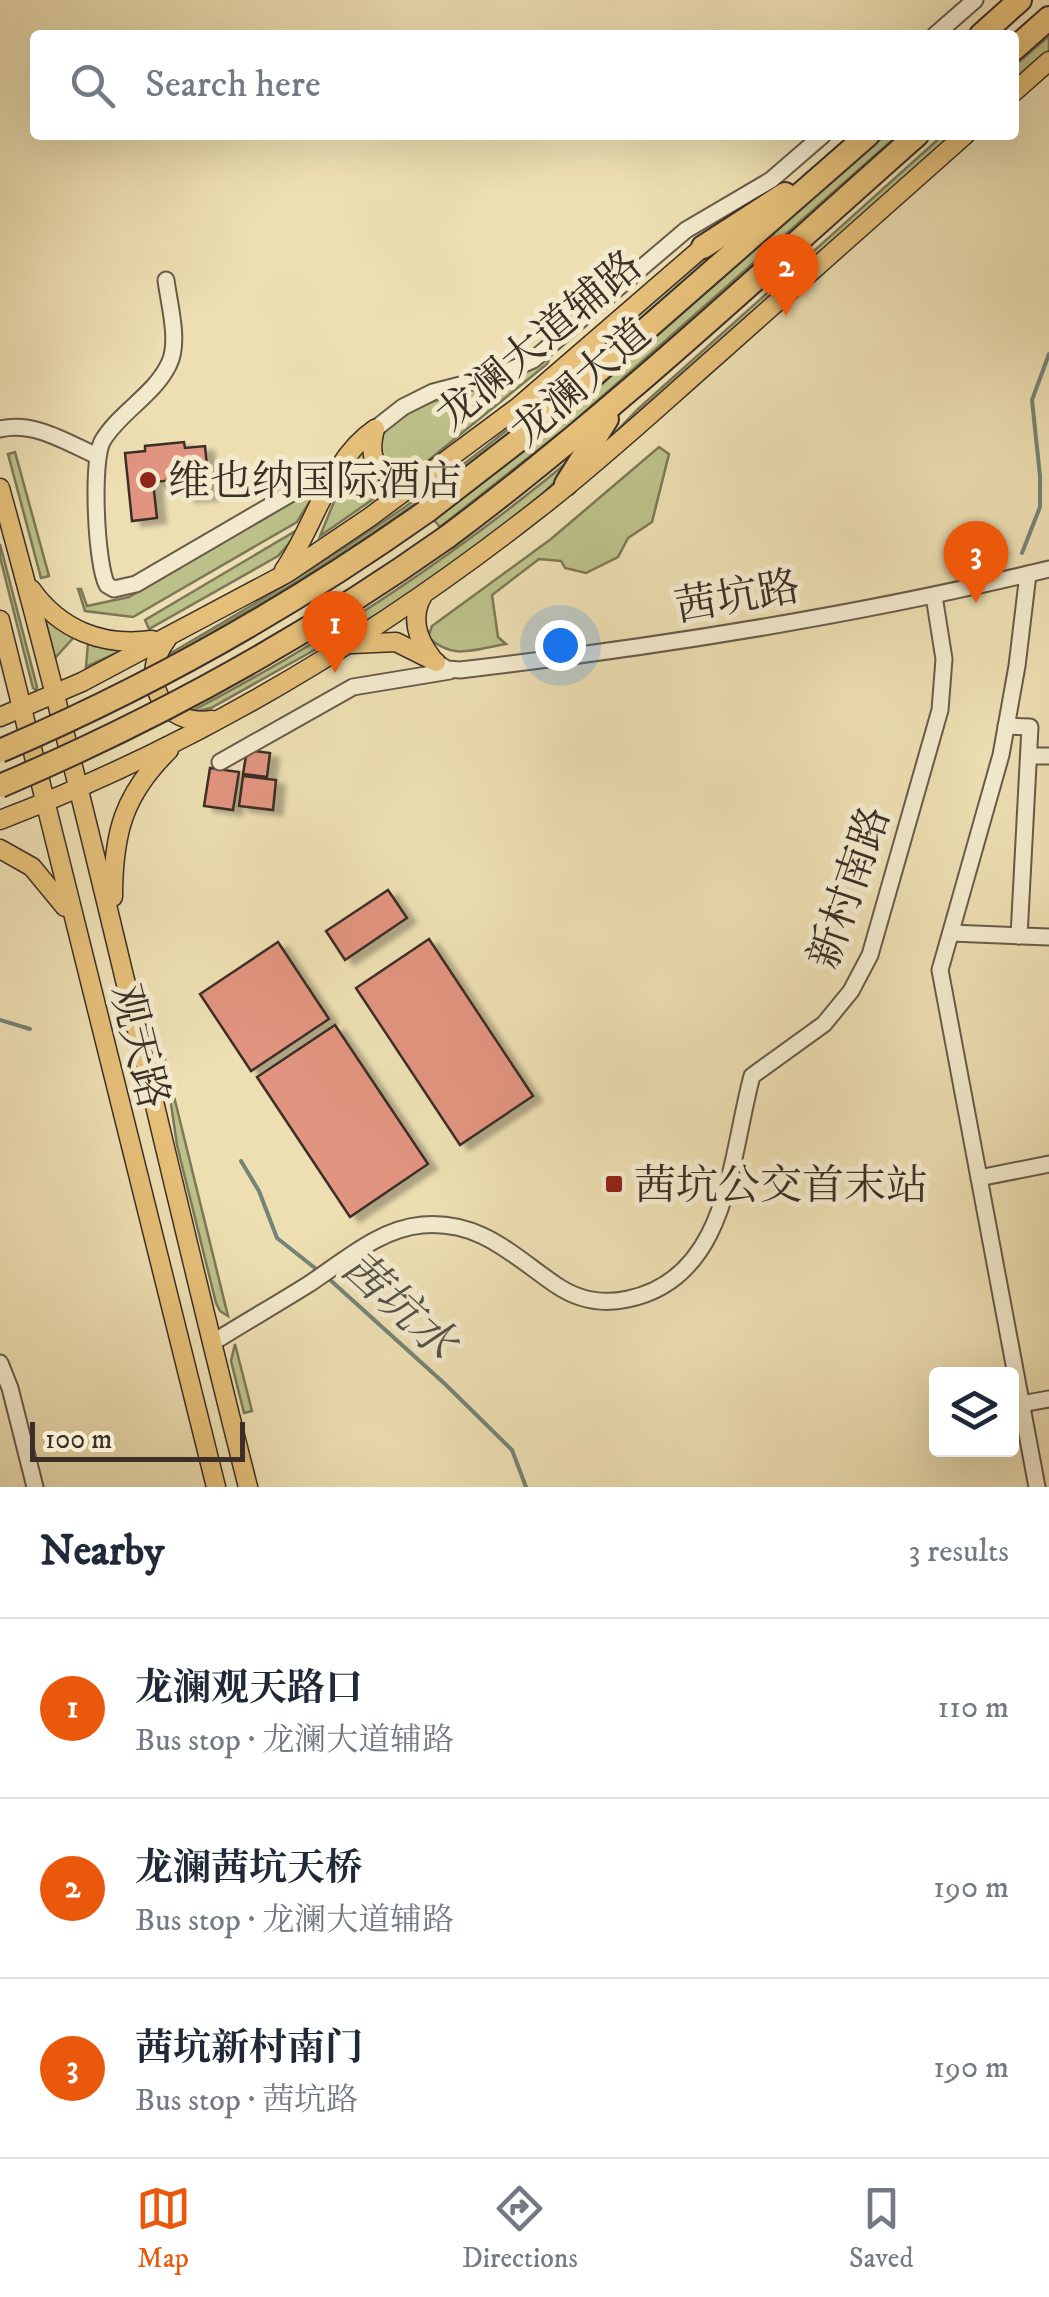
<!DOCTYPE html>
<html lang="en">
<head>
<meta charset="utf-8">
<style>
	body { margin:0; font-family:"IM FELL DW Pica","Noto Serif SC",serif; background:#f6f6f7; color:#1f2937 }
	.controls { position:absolute; right:30px; bottom:30px; display:grid; overflow:hidden; border-radius:10px; box-shadow:0 10px 40px #0002 }
	.controls button { width:90px; height:90px; display:grid; place-items:center; padding:0; border:0; border-bottom:2px solid #e0e1e3; background:#fff; color:#1f2937; font:50px sans-serif }
	.scale { position:absolute; left:30px; bottom:25px; width:215px; box-sizing:border-box; padding-left:10px; border:5px solid #3c2f27; border-top:0; font-size:28px; line-height:35px; white-space:nowrap; color:#3c2f27; -webkit-text-stroke:8px #f3eacd; paint-order:stroke }
	.you { position:absolute; left:560px; top:645px; width:35px; height:35px; margin:-25px; border:8px solid #fff; border-radius:50%; background:#1a73e8; box-shadow:0 0 0 15px #1a73e833 }
	.badge { display:grid; place-items:center; width:65px; height:65px; border-radius:50%; background:#ea580c; color:#fff; font-size:32px; font-weight:700 }
	.pin { position:absolute; translate:-50% -82px; filter:drop-shadow(0 2px 5px #0008) }
	.pin::after { content:''; position:absolute; top:52px; width:35px; height:30px; background:inherit; clip-path:polygon(0 0,100% 0,50% 100%) }
	.list { margin:0; padding:0; list-style:none }
	h2 { display:flex; justify-content:space-between; align-items:center; height:130px; margin:0; padding:0 40px; font-size:42px }
	h2 small { font-size:32px; font-weight:400; color:#747a83 }
	.list li { display:grid; grid-template-columns:65px 1fr auto; gap:30px; align-items:center; box-sizing:border-box; height:180px; padding:0 40px; border-top:2px solid #e0e1e3 }
	.list b { display:block; font-size:38px; white-space:nowrap }
	.list p { margin:0; font-size:32px; white-space:nowrap; color:#747a83 }
	.list em { font-size:32px; font-style:normal; color:#747a83 }
	.icon { flex:none; width:55px; height:55px; fill:none; stroke:currentColor; stroke-width:2; stroke-linecap:round; stroke-linejoin:round }
	.map { position:relative; flex:none; width:1049px; height:1487px; overflow:hidden }
	.search { position:absolute; background:#fff; box-shadow:0 10px 40px #0002; left:30px; right:30px; top:30px; height:110px; display:flex; align-items:center; gap:25px; box-sizing:border-box; padding:0 35px; border-radius:10px; color:#747a83; font-size:38px }
	.sheet { height:670px; background:#fff }
	nav { display:flex; justify-content:space-around; align-items:center; box-sizing:border-box; height:140px; border-top:2px solid #e0e1e3; background:#fff; font-size:28px; color:#747a83 }
	nav a { display:grid; justify-items:center; gap:5px }
	nav .on { color:#ea580c }
	.map>svg:first-child { display:block }
	.green { fill:#bcc189; stroke:#7c7858; stroke-width:2.5 }
	.lines { fill:none; stroke-linecap:round; stroke-linejoin:round }
	.stream { stroke:#748476; stroke-width:4 }
	.building { fill:#e1947f; stroke:#3c2f27; stroke-width:2.5; filter:url(#shadow) }
	.minor-casing { stroke:#685b4a; stroke-width:19 }
	.major-casing { stroke:#3c2f27; stroke-width:21 }
	.highway-casing { stroke:#3c2f27; stroke-width:26 }
	.minor { stroke:#f3eacd; stroke-width:15 }
	.major { stroke:#e6c079; stroke-width:18 }
	.highway { stroke:#e6c079; stroke-width:22 }
	.highway-bridge-casing { stroke:#3c2f27; stroke-width:26; stroke-linecap:butt }
	.highway-bridge { stroke:#e6c079; stroke-width:22 }
	.poi-dot { fill:#8f2418; stroke:#f3eacd; stroke-width:4 }
	.labels { text-anchor:middle; stroke-width:10; stroke-linejoin:round; paint-order:stroke }
	.street-label { font-size:42px; fill:#3c2f27; stroke:#f3eacd }
	.poi-label { font-size:42px; fill:#3c2f27; stroke:#f3eacd; text-anchor:start }
	.water-label { font-size:45px; font-style:italic; fill:#535248; stroke:#f3eacd }
</style>
</head>
<body>
<div class="map">
<svg width="1049" height="1487" viewBox="0 0 1049 1487">
	<defs>
		<filter id="shadow"><feDropShadow dx="9" dy="5" stdDeviation="2.5" flood-color="#0004"/></filter>
	</defs>
	<rect width="100%" height="100%" fill="#eddfb2"/>
	<filter id="stains"><feTurbulence type="fractalNoise" baseFrequency=".002" numOctaves="4"/><feColorMatrix values="0 0 0 0 .2 0 0 0 0 .09 0 0 0 0 .02 0 0 0 .5 -.17"/></filter>
	<radialGradient id="worn" r=".72"><stop offset=".6" stop-color="#630" stop-opacity="0"/><stop offset="1" stop-color="#630" stop-opacity=".3"/></radialGradient>
	<!-- green -->
	<g class="green">
		<path d="M1049,36V51L1014,84V66Z"/>
		<path d="M885,135H898L570,425L440,527L434,520L543,436Z"/>
		<path d="M943,135H957L602,446L638,409Z"/>
		<path d="M733,238C638,322 545,410 443,484C353,550 256,607 160,663L171,653C290,584 407,513 513,425C587,364 654,293 733,238Z"/>
		<path d="M550,357L547,364L425,463L407,472L397,471C327,416 480,389 510,379C524,374 537,365 550,357Z"/>
		<path d="M659,447L669,454L652,522L628,538L618,557L586,573L565,568L561,561L539,559L492,595L498,637L506,644C474,649 454,661 428,637L432,626L551,539Z"/>
		<path d="M364,448C367,472 377,474 398,482L320,536L347,470Z"/>
		<path d="M582,450L561,476L526,510L400,602L211,708L188,713C329,640 460,553 582,450Z"/>
		<path d="M15,452L49,576L41,578L8,454Z"/>
		<path d="M313,490L315,493L297,522L133,617L85,611L78,589H81L87,606L129,597Z"/>
		<path d="M304,526L278,556L149,629L145,620Z"/>
		<path d="M0,544L37,687L36,690L33,688L0,557Z"/>
		<path d="M44,615L75,636L55,658Z"/>
		<path d="M88,642L125,649L86,667Z"/>
		<path d="M164,1056L228,1316L220,1311L216,1303L177,1145Z"/>
		<path d="M235,1344L252,1411L244,1413L231,1361Z"/>
	</g>
	<g class="lines">
		<!-- stream -->
		<g class="stream">
			<path d="M1022,553L1040,507V476L1032,400L1049,354"/>
			<path d="M0,1020L30,1029"/>
			<path d="M241,1161L259,1191L277,1238L320,1272"/>
			<path d="M328,1278L445,1384L512,1450L526,1487"/>
		</g>
	</g>
	<!-- building -->
	<g class="building">
		<path d="M184,442L185,448L205,446L210,495L186,497L184,479L153,482L157,518L132,521L125,453L145,451V446Z"/>
		<path d="M247,750L270,753L267,777L243,774Z"/>
		<path d="M210,768L239,772L233,810L204,806Z"/>
		<path d="M243,776L276,780L273,810L239,806Z"/>
		<path d="M388,890L407,918L345,960L326,931Z"/>
		<path d="M429,939L533,1096L460,1145L356,988Z"/>
		<path d="M278,942L329,1019L251,1071L200,994Z"/>
		<path d="M335,1025L428,1164L350,1217L257,1077Z"/>
	</g>
	<g class="lines">
		<!-- minor casing -->
		<g class="minor-casing">
			<g id="minor">
				<path d="M935,35L975,0"/>
				<path d="M166,280C169,304 180,342 169,364C155,394 120,412 103,440C91,459 96,565 107,585L114,589L136,584L340,465"/>
				<path d="M0,429C34,421 66,442 97,456"/>
				<path d="M375,429L403,407L433,392L499,375L533,360L686,230L771,180L823,135"/>
				<path d="M1028,574L1017,666L1001,755L940,970L1037,1487"/>
				<path d="M436,662L447,669L460,670C658,647 855,616 1049,569"/>
				<path d="M1006,726L1030,727L1019,936"/>
				<path d="M1029,756H1049"/>
				<path d="M220,762L353,687L450,671"/>
				<path d="M951,933L1049,937"/>
				<path d="M979,1178L1049,1164"/>
				<path d="M212,1343C244,1323 277,1304 309,1284C344,1261 379,1229 422,1225C480,1220 512,1255 556,1285C578,1300 601,1305 628,1299C729,1278 730,1157 752,1076L824,1024L851,991L870,955L940,710L944,659L934,596"/>
				<path d="M0,1363L10,1388L35,1487"/>
				<path d="M1021,1404L1049,1399"/>
			</g>
		</g>
		<!-- major casing -->
		<g class="major-casing">
			<g id="major">
				<path d="M1014,92L1049,61"/>
				<path d="M375,429C364,470 388,483 425,477"/>
				<path d="M0,488C92,819 163,1154 248,1487"/>
				<path d="M284,570C315,526 329,460 375,429"/>
				<path d="M31,589C60,630 103,647 152,640"/>
				<path d="M423,595C410,617 417,639 432,658"/>
				<path d="M0,620L216,1487"/>
				<path d="M167,639C137,678 162,727 212,720"/>
				<path d="M352,644L396,642L436,662"/>
				<path d="M0,717L82,682L287,573L370,517L518,407L703,247"/>
				<path d="M0,820C193,746 375,637 537,510C599,462 657,408 715,357C799,283 882,209 965,135"/>
				<path d="M0,849L32,867L65,907"/>
				<path d="M113,897C113,834 123,795 169,750"/>
			</g>
		</g>
		<!-- highway casing -->
		<g class="highway-casing">
			<g id="highway">
				<path d="M981,35L1020,0"/>
				<path d="M1014,49L1049,18"/>
				<path d="M703,247L785,194"/>
				<path d="M566,484L607,419"/>
				<path d="M427,511L524,436L868,135"/>
				<path d="M447,537C612,414 763,271 917,135"/>
			</g>
		</g>
		<!-- minor -->
		<use href="#minor" class="minor"/>
		<!-- major -->
		<use href="#major" class="major"/>
		<!-- highway -->
		<use href="#highway" class="highway"/>
		<!-- highway-bridge casing -->
		<g class="highway-bridge-casing">
			<g id="highway-bridge">
				<path d="M0,751C152,686 293,606 427,511"/>
				<path d="M0,786C158,719 307,636 447,537"/>
			</g>
		</g>
		<!-- highway-bridge -->
		<use href="#highway-bridge" class="highway-bridge"/>
	</g>
	<!-- markers -->
	<g class="poi-dot">
		<circle cx="148" cy="480" r="10"/>
		<rect x="604" y="1174" width="20" height="20" rx="5"/>
	</g>
	<g class="labels">
		<!-- street labels -->
		<g class="street-label">
			<text transform="translate(538 339) rotate(-40)" y="15">龙澜大道辅路</text>
			<text transform="translate(580 381) rotate(-41)" y="15">龙澜大道</text>
			<text transform="translate(737 595) rotate(-10)" y="15">茜坑路</text>
			<text transform="translate(848 887) rotate(-71)" y="15">新村南路</text>
			<text transform="translate(141 1046) rotate(76)" y="15">观天路</text>
		</g>
		<!-- poi labels -->
		<g class="poi-label">
			<text x="168" y="495">维也纳国际酒店</text>
			<text x="634" y="1199">茜坑公交首末站</text>
		</g>
		<!-- water labels -->
		<g class="water-label">
			<text transform="translate(400 1304) rotate(42)" y="16">茜坑水</text>
		</g>
	</g>
	<rect width="100%" height="100%" filter="url(#stains)"/>
	<rect width="100%" height="100%" fill="url(#worn)"/>
</svg>
<div class="controls">
<button><svg class="icon" aria-label="layers" viewBox="0 0 24 24"><path d="M12 4l9 5-9 5-9-5zM3 14l9 5 9-5"/></svg></button>
</div>
<div class="scale">100 m</div>
<div class="you"></div>
<div class="pin badge" style="left:335px;top:673px">1</div>
<div class="pin badge" style="left:786px;top:316px">2</div>
<div class="pin badge" style="left:976px;top:603px">3</div>
<div class="search"><svg class="icon" aria-label="search" viewBox="0 0 24 24"><circle cx="10" cy="10" r="6"/><path d="M15 15l6 6"/></svg>Search here</div>
</div>
<section class="sheet">
<h2>Nearby<small>3 results</small></h2>
<ul class="list">
<li><span class="badge">1</span><div><b>龙澜观天路口</b><p>Bus stop · 龙澜大道辅路</p></div><em>110 m</em></li>
<li><span class="badge">2</span><div><b>龙澜茜坑天桥</b><p>Bus stop · 龙澜大道辅路</p></div><em>190 m</em></li>
<li><span class="badge">3</span><div><b>茜坑新村南门</b><p>Bus stop · 茜坑路</p></div><em>190 m</em></li>
</ul>
</section>
<nav>
<a class="on"><svg class="icon" aria-label="map" viewBox="0 0 24 24"><path d="M3 6l6-2 6 2 6-2v14l-6 2-6-2-6 2zM9 4v14M15 6v14"/></svg>Map</a>
<a><svg class="icon" aria-label="directions" viewBox="0 0 24 24"><path d="M12 3l9 9-9 9-9-9zM9 14v-3h6M13 9l2 2-2 2"/></svg>Directions</a>
<a><svg class="icon" aria-label="saved" viewBox="0 0 24 24"><path d="M7 4h10v16l-5-4-5 4z"/></svg>Saved</a>
</nav>
</body>
</html>
